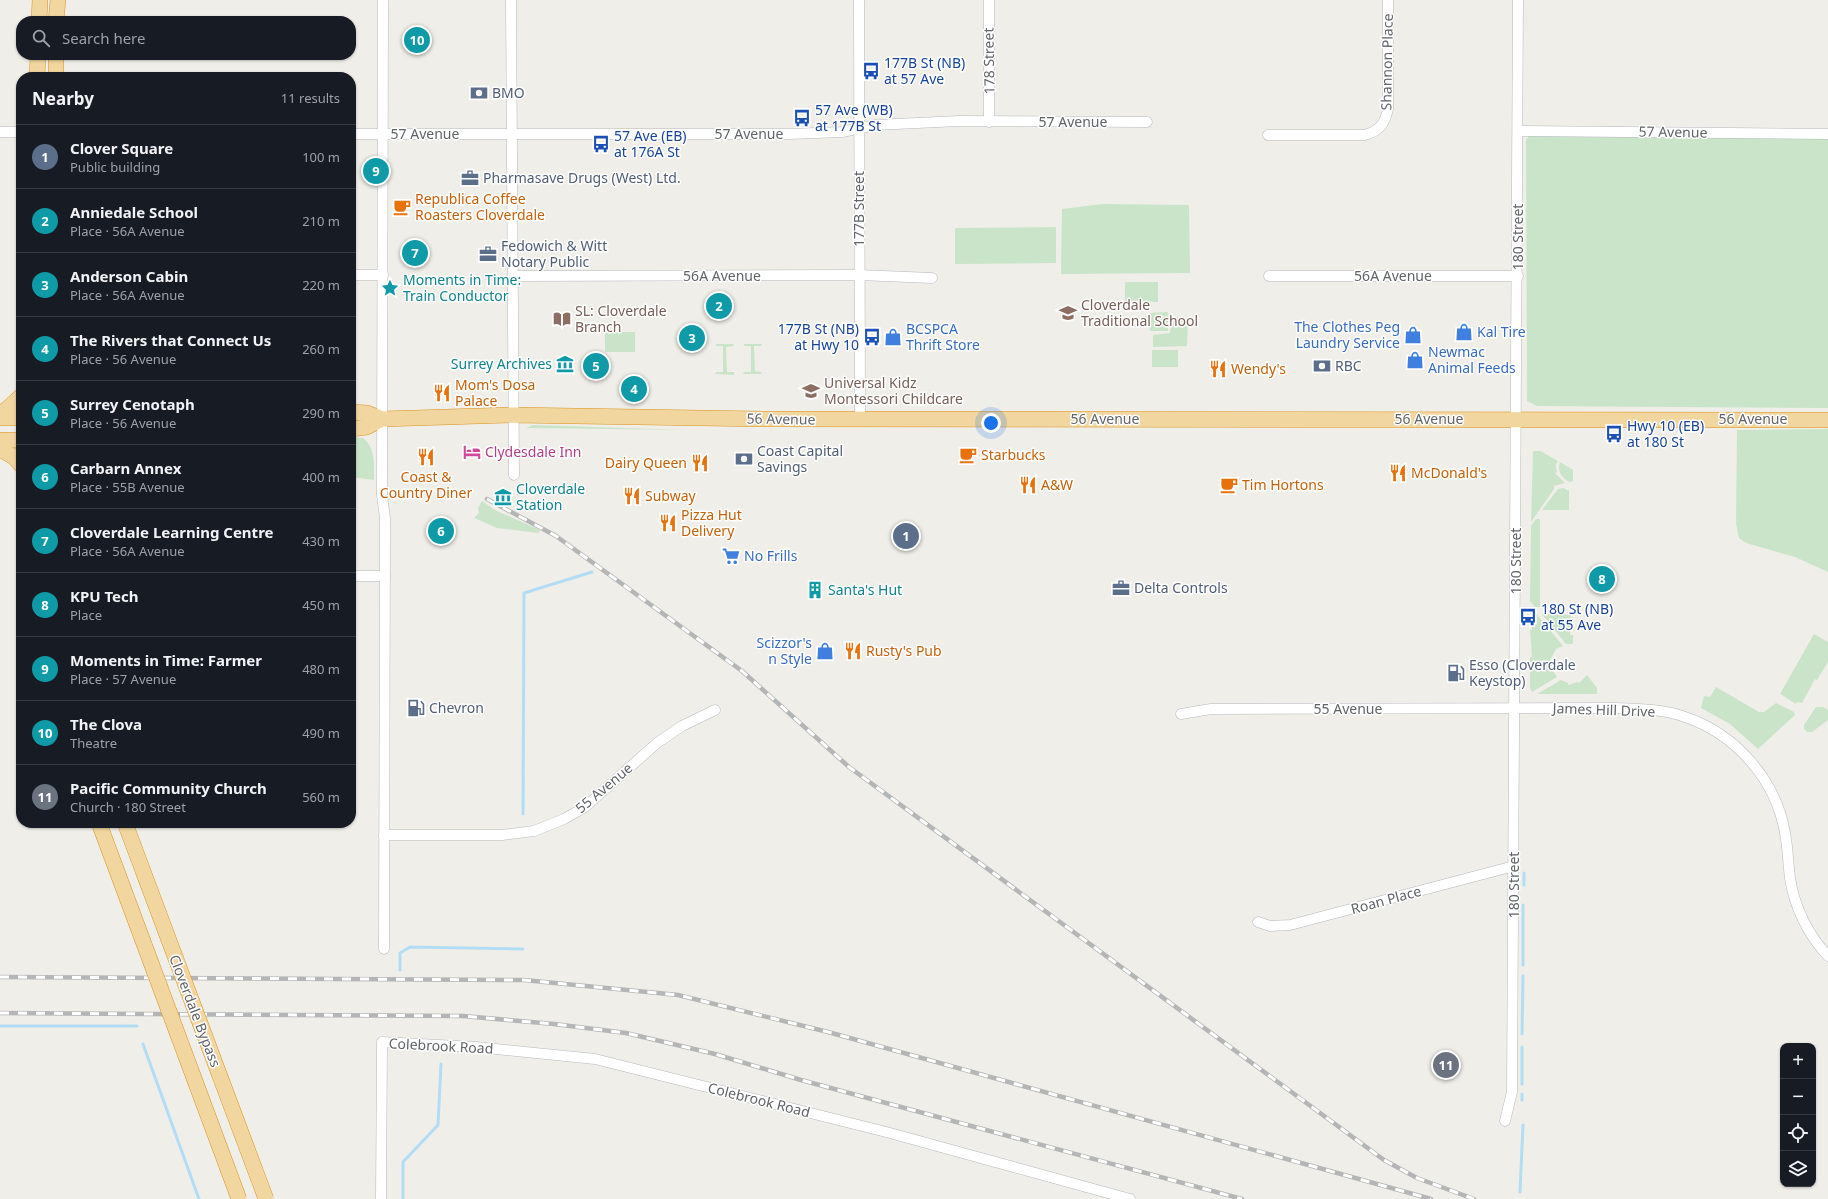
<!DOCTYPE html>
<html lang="en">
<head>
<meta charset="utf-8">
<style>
	body { margin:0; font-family:"Noto Sans",sans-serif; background:#242831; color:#f1f3f6 }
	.controls { position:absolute; right:12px; bottom:12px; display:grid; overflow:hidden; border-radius:8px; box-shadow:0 1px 3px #0004 }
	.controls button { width:36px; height:36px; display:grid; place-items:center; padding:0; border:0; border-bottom:1px solid #363941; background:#171b24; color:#f1f3f6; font:20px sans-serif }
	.you { position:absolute; left:991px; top:423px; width:14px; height:14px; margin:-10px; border:3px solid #fff; border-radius:50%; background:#1a73e8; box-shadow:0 0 0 6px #1a73e833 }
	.badge { display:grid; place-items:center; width:26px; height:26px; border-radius:50%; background:#0b8043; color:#fff; font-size:13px; font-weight:700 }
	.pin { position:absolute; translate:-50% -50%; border:2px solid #fff; box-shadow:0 1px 4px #0006 }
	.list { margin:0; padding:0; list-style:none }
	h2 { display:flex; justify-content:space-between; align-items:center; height:52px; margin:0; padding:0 16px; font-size:17px }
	h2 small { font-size:13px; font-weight:400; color:#9ea1a6 }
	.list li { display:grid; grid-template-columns:26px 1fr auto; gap:12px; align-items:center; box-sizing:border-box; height:64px; padding:0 16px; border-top:1px solid #363941 }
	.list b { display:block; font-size:15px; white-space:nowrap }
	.list p { margin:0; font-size:13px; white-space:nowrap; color:#9ea1a6 }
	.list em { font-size:13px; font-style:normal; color:#9ea1a6 }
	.icon { flex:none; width:22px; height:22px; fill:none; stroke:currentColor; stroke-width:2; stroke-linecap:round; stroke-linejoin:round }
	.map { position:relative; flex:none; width:1828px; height:1199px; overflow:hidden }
	.search { position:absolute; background:#171b24; box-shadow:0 1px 3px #0004; left:16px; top:16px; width:340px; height:44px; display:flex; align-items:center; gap:10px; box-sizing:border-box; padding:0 14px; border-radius:16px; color:#9ea1a6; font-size:15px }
	.panel { position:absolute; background:#171b24; box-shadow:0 1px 3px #0004; left:16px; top:72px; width:340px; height:756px; border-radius:16px }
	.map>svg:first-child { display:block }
	.green { fill:#cae4c9 }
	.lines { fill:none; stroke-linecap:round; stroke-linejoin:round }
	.stream { stroke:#b3ddf5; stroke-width:3 }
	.minor-casing { stroke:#b5b8bb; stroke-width:11 }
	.highway-casing { stroke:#db931d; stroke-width:16 }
	.minor { stroke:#fff; stroke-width:10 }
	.highway { stroke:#f1d69f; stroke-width:15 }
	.rail-casing { stroke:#b4b5b5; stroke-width:4.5 }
	.rail { stroke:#fff; stroke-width:3; stroke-dasharray:9; stroke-linecap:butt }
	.highway-bridge-casing { stroke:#db931d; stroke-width:16; stroke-linecap:butt }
	.highway-bridge { stroke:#f1d69f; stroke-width:15 }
	.labels { text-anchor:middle; stroke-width:3; stroke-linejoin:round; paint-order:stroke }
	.street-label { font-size:14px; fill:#606367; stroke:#fff }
	.transit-label { font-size:14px; fill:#164399; stroke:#fff; text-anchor:start }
	.service-label { font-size:14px; fill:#4e5e75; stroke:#fff; text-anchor:start }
	.food-label { font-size:14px; fill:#c56008; stroke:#fff; text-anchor:start }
	.culture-label { font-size:14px; fill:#0d838f; stroke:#fff; text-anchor:start }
	.education-label { font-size:14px; fill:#785e54; stroke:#fff; text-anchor:start }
	.shop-label { font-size:14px; fill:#366cbe; stroke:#fff; text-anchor:start }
	.hotel-label { font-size:14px; fill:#b23c85; stroke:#fff; text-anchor:start }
</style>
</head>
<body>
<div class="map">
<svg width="1828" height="1199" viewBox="0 0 1828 1199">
	<rect width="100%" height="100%" fill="#f0eee9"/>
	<!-- green -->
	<g class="green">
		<path d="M1529,135L1828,137V408L1537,406L1527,401L1526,141Z"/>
		<path d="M1102,204L1189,205L1190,273L1061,274L1062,209Z"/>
		<path d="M1056,227V263L955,264V228Z"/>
		<path d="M1125,282H1158V302L1125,301Z"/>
		<path d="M1168,312V331H1150L1149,313Z"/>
		<path d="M1172,317L1188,318L1187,346L1153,347V335L1170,333Z"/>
		<rect x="605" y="332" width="30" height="20"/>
		<path d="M716,344H734L733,346L726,347L727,372H734V375L715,374L716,372H723V346H716Z"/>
		<path d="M744,344H762L761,346H754L755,371L761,372L762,374H743L744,372H751V346H744Z"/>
		<rect x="1152" y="350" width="26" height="17"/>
		<path d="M533,425L688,430L526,428Z"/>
		<path d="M1828,429V572L1795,557L1746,543L1739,538L1736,524L1737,430Z"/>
		<path d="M351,437L363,438C376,448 374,466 374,480L351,477Z"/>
		<path d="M1533,451H1540L1558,461L1555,466L1556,467L1557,472L1555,473L1565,483L1554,486V489L1531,522Z"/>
		<path d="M1560,462L1573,470V481L1569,482C1561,477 1557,471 1560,462Z"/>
		<path d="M1563,488L1569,491V510H1542L1558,489Z"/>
		<path d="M482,501L495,510L540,530L538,533L497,528L474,518L479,513L478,508Z"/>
		<path d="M1536,519H1540V607H1535L1530,601L1531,526Z"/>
		<path d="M1530,606L1563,646L1556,649L1550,660L1552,661L1551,671H1553L1557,677L1532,692L1530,688V657H1532L1530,630H1532V614H1530Z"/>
		<path d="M1542,614L1571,615L1570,635H1573V644H1566Z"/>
		<path d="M1814,634L1828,642V662L1817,680L1815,679L1802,703L1797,702L1796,704L1780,694Z"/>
		<path d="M1587,675L1597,688V694H1537L1561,680L1568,683V685L1578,682L1579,683Z"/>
		<path d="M1716,687L1759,712H1764L1776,703L1794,712L1795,715L1758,749L1730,724L1701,708L1704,696L1710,697Z"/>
		<path d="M1816,707H1823L1828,710V720L1812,732H1807L1804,729V725Z"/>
	</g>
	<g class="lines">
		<!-- stream -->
		<g class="stream">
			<path d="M523,814L524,593L592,572"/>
			<path d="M1524,873V885"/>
			<path d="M1523,965V905"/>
			<path d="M400,970V953L410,947L523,949"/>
			<path d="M0,1026H137"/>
			<path d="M1522,1034L1523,976"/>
			<path d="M143,1044L199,1199"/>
			<path d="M1522,1084V1047"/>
			<path d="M1522,1094V1100"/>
			<path d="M1520,1192L1523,1125"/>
			<path d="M403,1199V1162L438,1125L441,1064"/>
		</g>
		<!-- minor casing -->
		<g class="minor-casing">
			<g id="minor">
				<path d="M383,0L382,495L385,518L384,949"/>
				<path d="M511,0L514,475"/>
				<path d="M859,0L860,419"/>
				<path d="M989,0V122"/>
				<path d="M1518,131L1828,134"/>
				<path d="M0,132H21"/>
				<path d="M351,134H789L842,132L875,125L959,121L1147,122"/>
				<path d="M1268,135H1365C1379,131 1385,124 1388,109V0"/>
				<path d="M351,275H383"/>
				<path d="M513,276L859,275L932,278"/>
				<path d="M1269,276H1518"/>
				<path d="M351,576H385"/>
				<path d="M1181,714L1211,709L1616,708C1639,709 1663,709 1685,717C1736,734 1776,780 1785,833C1788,848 1788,863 1790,878C1794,906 1808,935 1828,956"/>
				<path d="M384,835H502L534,831L564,819L585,807L657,743L682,726L715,710"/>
				<path d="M1258,922L1270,926L1290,925L1514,866"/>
				<path d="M1505,1121L1512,1092L1518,0"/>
				<path d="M381,1199L382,1042L476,1047L595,1059L890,1133L1130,1199"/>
			</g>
		</g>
		<!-- highway casing -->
		<g class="highway-casing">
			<g id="highway">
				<path d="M39,21L40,0"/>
				<path d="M56,21L58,0"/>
				<path d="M37,77L38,55"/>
				<path d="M56,77V55"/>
				<path d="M351,412L367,413L382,419L513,415L768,419L1828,420"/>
				<path d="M0,413L6,410L21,396"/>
				<path d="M0,418H21"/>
				<path d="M351,429L367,427L382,419"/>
				<path d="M0,440H21"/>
				<path d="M0,449L14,457L21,465"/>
			</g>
		</g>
		<!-- minor -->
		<use href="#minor" class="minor"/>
		<!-- highway -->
		<use href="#highway" class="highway"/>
		<!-- rail casing -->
		<g class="rail-casing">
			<g id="rail">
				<path d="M487,499L556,536L742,671L849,767L1384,1160L1417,1178L1474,1199"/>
				<path d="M0,977L524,980L678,995L828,1032L1431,1199"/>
				<path d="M0,1013L463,1016L554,1024L626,1033L715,1054L801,1080L1242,1199"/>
			</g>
		</g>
		<!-- rail -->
		<use href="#rail" class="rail"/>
		<!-- highway-bridge casing -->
		<g class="highway-bridge-casing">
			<g id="highway-bridge">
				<path d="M99,823L239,1199"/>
				<path d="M125,823L266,1199"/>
			</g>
		</g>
		<!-- highway-bridge -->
		<use href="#highway-bridge" class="highway-bridge"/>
	</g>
	<!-- icons -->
	<defs>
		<g id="bus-bare" transform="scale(1.38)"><path d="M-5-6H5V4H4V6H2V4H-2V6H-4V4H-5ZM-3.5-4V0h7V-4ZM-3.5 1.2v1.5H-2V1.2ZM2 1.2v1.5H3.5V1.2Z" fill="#1a4fb4" stroke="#fff" stroke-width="2.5" paint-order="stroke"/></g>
		<g id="bank-bare" transform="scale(1.38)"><path d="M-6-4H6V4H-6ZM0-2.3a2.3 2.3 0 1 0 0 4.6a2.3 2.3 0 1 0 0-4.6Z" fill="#5c6f8a" stroke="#fff" stroke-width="2.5" paint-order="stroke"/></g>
		<g id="office-bare" transform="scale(1.38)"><path d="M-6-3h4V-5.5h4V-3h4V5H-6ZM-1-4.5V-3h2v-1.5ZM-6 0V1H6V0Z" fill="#5c6f8a" stroke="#fff" stroke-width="2.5" paint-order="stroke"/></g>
		<g id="cafe-bare" transform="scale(1.38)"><path d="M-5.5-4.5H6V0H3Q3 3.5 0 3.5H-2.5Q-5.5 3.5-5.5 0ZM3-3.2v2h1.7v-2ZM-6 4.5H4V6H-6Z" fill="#e8710a" stroke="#fff" stroke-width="2.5" paint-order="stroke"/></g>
		<g id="sight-bare" transform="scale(1.38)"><path d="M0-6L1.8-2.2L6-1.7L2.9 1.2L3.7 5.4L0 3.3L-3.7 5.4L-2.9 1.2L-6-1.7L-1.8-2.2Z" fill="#0f9aa8" stroke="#fff" stroke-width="2.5" paint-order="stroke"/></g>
		<g id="school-bare" transform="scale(1.38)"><path d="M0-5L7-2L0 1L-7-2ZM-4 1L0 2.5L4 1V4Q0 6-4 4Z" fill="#8d6e63" stroke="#fff" stroke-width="2.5" paint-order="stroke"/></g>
		<g id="library-bare" transform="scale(1.38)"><path d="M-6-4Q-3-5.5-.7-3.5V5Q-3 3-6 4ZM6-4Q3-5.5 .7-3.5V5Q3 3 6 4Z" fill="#8d6e63" stroke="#fff" stroke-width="2.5" paint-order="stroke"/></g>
		<g id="shop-bare" transform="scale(1.38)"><path d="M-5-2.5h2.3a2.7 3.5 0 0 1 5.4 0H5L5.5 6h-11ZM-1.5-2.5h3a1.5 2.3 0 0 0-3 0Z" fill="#3f7fe0" stroke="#fff" stroke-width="2.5" paint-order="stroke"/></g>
		<g id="museum-bare" transform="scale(1.38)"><path d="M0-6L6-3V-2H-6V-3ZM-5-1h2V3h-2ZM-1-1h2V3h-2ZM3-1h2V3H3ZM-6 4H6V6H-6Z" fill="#0f9aa8" stroke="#fff" stroke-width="2.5" paint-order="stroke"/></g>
		<g id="restaurant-bare" transform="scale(1.38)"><path d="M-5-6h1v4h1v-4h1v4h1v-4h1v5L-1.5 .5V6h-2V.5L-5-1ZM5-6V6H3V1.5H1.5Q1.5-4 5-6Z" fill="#e8710a" stroke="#fff" stroke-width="2.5" paint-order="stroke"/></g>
		<g id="hotel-bare" transform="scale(1.38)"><path d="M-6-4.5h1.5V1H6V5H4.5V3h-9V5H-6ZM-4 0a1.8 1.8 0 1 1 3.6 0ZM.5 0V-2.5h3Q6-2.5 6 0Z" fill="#d1479c" stroke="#fff" stroke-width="2.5" paint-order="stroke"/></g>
		<g id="supermarket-bare" transform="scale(1.38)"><path d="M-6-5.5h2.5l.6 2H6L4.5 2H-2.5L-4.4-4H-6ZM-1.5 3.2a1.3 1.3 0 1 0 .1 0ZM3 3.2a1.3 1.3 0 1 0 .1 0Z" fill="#3f7fe0" stroke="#fff" stroke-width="2.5" paint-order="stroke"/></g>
		<g id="building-bare" transform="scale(1.38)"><path d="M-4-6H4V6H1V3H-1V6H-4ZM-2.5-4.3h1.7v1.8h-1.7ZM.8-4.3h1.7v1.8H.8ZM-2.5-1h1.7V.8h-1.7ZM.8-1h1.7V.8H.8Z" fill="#0f9aa8" stroke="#fff" stroke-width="2.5" paint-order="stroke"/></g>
		<g id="fuel-bare" transform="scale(1.38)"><path d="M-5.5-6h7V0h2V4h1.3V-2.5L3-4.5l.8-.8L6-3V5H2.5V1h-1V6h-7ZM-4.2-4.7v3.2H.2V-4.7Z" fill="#5c6f8a" stroke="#fff" stroke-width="2.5" paint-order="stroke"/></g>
	</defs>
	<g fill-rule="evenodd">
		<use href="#bus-bare" x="871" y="71"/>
		<use href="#bank-bare" x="479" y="93"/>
		<use href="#bus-bare" x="802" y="118"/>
		<use href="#bus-bare" x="601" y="144"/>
		<use href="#office-bare" x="470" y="178"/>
		<use href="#cafe-bare" x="402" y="207"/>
		<use href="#office-bare" x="488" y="254"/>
		<use href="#sight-bare" x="390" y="288"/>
		<use href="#school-bare" x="1068" y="313"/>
		<use href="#library-bare" x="562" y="319"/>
		<use href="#shop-bare" x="1464" y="332"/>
		<use href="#shop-bare" x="1413" y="335"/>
		<use href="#bus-bare" x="872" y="337"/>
		<use href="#shop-bare" x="893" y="337"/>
		<use href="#shop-bare" x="1415" y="360"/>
		<use href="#museum-bare" x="565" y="364"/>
		<use href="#bank-bare" x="1322" y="366"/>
		<use href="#restaurant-bare" x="1218" y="369"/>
		<use href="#school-bare" x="811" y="391"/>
		<use href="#restaurant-bare" x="442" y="393"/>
		<use href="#bus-bare" x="1614" y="434"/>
		<use href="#hotel-bare" x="472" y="452"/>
		<use href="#cafe-bare" x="968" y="455"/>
		<use href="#restaurant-bare" x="426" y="457"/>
		<use href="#bank-bare" x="744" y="459"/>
		<use href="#restaurant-bare" x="700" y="463"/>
		<use href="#restaurant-bare" x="1398" y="473"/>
		<use href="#restaurant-bare" x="1028" y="485"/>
		<use href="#cafe-bare" x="1229" y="485"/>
		<use href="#restaurant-bare" x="632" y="496"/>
		<use href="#museum-bare" x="503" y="497"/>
		<use href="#restaurant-bare" x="668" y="523"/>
		<use href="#supermarket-bare" x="731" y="556"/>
		<use href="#office-bare" x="1121" y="588"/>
		<use href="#building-bare" x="815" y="590"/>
		<use href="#bus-bare" x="1528" y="617"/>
		<use href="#shop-bare" x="825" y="651"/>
		<use href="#restaurant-bare" x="853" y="651"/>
		<use href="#fuel-bare" x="1456" y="673"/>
		<use href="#fuel-bare" x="416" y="708"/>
	</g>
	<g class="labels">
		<!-- street labels -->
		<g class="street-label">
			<text transform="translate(989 61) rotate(-91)" y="5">178 Street</text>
			<text transform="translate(1387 62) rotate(-89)" y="5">Shannon Place</text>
			<text x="1073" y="127">57 Avenue</text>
			<text transform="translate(1673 132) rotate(1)" y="5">57 Avenue</text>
			<text x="425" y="139">57 Avenue</text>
			<text x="749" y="139">57 Avenue</text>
			<text transform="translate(859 209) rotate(-90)" y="5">177B Street</text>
			<text transform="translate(1518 237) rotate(-90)" y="5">180 Street</text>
			<text x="722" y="281">56A Avenue</text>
			<text x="1393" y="281">56A Avenue</text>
			<text transform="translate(781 419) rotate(1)" y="5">56 Avenue</text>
			<text x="1105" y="424">56 Avenue</text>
			<text x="1429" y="424">56 Avenue</text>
			<text x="1753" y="424">56 Avenue</text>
			<text transform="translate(1516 561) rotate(-90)" y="5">180 Street</text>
			<text x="1348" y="714">55 Avenue</text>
			<text transform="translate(1604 710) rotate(2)" y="5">James Hill Drive</text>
			<text transform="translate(604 788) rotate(-40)" y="5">55 Avenue</text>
			<text transform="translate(1514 885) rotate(-90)" y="5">180 Street</text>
			<text transform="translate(1386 900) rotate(-15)" y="5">Roan Place</text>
			<text transform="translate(195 1011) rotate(69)" y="5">Cloverdale Bypass</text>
			<text transform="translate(441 1046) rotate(3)" y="5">Colebrook Road</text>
			<text transform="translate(759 1100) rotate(14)" y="5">Colebrook Road</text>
		</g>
		<!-- transit labels -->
		<g class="transit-label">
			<text x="884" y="68">177B St (NB)<tspan x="884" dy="16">at 57 Ave</tspan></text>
			<text x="815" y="115">57 Ave (WB)<tspan x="815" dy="16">at 177B St</tspan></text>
			<text x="614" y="141">57 Ave (EB)<tspan x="614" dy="16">at 176A St</tspan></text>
			<text x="859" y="334" text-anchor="end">177B St (NB)<tspan x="859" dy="16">at Hwy 10</tspan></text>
			<text x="1627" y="431">Hwy 10 (EB)<tspan x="1627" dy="16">at 180 St</tspan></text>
			<text x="1541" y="614">180 St (NB)<tspan x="1541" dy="16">at 55 Ave</tspan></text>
		</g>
		<!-- service labels -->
		<g class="service-label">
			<text x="492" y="98">BMO</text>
			<text x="483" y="183">Pharmasave Drugs (West) Ltd.</text>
			<text x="501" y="251">Fedowich &amp; Witt<tspan x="501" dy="16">Notary Public</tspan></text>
			<text x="1335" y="371">RBC</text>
			<text x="757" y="456">Coast Capital<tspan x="757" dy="16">Savings</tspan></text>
			<text x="1134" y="593">Delta Controls</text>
			<text x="1469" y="670">Esso (Cloverdale<tspan x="1469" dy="16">Keystop)</tspan></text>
			<text x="429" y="713">Chevron</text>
		</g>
		<!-- food labels -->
		<g class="food-label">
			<text x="415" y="204">Republica Coffee<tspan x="415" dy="16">Roasters Cloverdale</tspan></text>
			<text x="1231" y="374">Wendy's</text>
			<text x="455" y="390">Mom's Dosa<tspan x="455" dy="16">Palace</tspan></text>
			<text x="981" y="460">Starbucks</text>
			<text x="687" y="468" text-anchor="end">Dairy Queen</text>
			<text x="1411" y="478">McDonald's</text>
			<text x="426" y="482" text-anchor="middle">Coast &amp;<tspan x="426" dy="16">Country Diner</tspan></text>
			<text x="1041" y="490">A&amp;W</text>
			<text x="1242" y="490">Tim Hortons</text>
			<text x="645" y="501">Subway</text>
			<text x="681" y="520">Pizza Hut<tspan x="681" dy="16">Delivery</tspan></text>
			<text x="866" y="656">Rusty's Pub</text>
		</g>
		<!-- culture labels -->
		<g class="culture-label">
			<text x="403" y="285">Moments in Time:<tspan x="403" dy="16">Train Conductor</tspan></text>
			<text x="552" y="369" text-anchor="end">Surrey Archives</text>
			<text x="516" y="494">Cloverdale<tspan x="516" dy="16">Station</tspan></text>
			<text x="828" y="595">Santa's Hut</text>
		</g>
		<!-- education labels -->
		<g class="education-label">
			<text x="1081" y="310">Cloverdale<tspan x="1081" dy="16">Traditional School</tspan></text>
			<text x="575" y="316">SL: Cloverdale<tspan x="575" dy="16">Branch</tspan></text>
			<text x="824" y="388">Universal Kidz<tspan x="824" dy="16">Montessori Childcare</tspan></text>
		</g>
		<!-- shop labels -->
		<g class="shop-label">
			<text x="1400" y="332" text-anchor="end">The Clothes Peg<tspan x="1400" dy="16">Laundry Service</tspan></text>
			<text x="906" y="334">BCSPCA<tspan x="906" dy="16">Thrift Store</tspan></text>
			<text x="1477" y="337">Kal Tire</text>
			<text x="1428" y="357">Newmac<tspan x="1428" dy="16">Animal Feeds</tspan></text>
			<text x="744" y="561">No Frills</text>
			<text x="812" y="648" text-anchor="end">Scizzor's<tspan x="812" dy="16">n Style</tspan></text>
		</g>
		<!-- hotel labels -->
		<g class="hotel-label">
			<text x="485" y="457">Clydesdale Inn</text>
		</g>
	</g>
</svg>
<div class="controls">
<button>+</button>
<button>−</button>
<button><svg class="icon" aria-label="locate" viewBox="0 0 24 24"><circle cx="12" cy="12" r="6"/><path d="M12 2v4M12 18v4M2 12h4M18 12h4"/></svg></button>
<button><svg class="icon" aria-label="layers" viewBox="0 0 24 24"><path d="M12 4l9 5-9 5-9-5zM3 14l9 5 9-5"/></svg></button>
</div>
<div class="you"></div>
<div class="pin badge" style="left:906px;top:536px;background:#5c6f8a">1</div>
<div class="pin badge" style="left:719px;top:306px;background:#0f9aa8">2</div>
<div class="pin badge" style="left:692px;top:338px;background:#0f9aa8">3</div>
<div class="pin badge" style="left:634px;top:389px;background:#0f9aa8">4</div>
<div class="pin badge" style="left:596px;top:366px;background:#0f9aa8">5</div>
<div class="pin badge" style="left:441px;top:531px;background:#0f9aa8">6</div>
<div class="pin badge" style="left:415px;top:253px;background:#0f9aa8">7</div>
<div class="pin badge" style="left:1602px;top:579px;background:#0f9aa8">8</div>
<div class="pin badge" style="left:376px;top:171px;background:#0f9aa8">9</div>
<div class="pin badge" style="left:417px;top:40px;background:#0f9aa8">10</div>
<div class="pin badge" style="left:1446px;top:1065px;background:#6b7280">11</div>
<div class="search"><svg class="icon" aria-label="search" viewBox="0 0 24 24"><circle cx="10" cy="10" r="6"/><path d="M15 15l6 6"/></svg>Search here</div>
<section class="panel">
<h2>Nearby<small>11 results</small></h2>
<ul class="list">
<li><span class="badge" style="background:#5c6f8a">1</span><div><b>Clover Square</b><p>Public building</p></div><em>100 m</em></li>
<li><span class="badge" style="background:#0f9aa8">2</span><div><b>Anniedale School</b><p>Place · 56A Avenue</p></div><em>210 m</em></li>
<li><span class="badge" style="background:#0f9aa8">3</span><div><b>Anderson Cabin</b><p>Place · 56A Avenue</p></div><em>220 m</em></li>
<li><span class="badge" style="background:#0f9aa8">4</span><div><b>The Rivers that Connect Us</b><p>Place · 56 Avenue</p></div><em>260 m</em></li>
<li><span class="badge" style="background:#0f9aa8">5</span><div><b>Surrey Cenotaph</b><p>Place · 56 Avenue</p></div><em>290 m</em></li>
<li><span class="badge" style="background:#0f9aa8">6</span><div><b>Carbarn Annex</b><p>Place · 55B Avenue</p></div><em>400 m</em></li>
<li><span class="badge" style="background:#0f9aa8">7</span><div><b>Cloverdale Learning Centre</b><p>Place · 56A Avenue</p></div><em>430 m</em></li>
<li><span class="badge" style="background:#0f9aa8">8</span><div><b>KPU Tech</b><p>Place</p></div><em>450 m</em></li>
<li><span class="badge" style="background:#0f9aa8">9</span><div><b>Moments in Time: Farmer</b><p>Place · 57 Avenue</p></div><em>480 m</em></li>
<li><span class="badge" style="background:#0f9aa8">10</span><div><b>The Clova</b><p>Theatre</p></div><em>490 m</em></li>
<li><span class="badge" style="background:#6b7280">11</span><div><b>Pacific Community Church</b><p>Church · 180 Street</p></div><em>560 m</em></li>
</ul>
</section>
</div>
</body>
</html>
